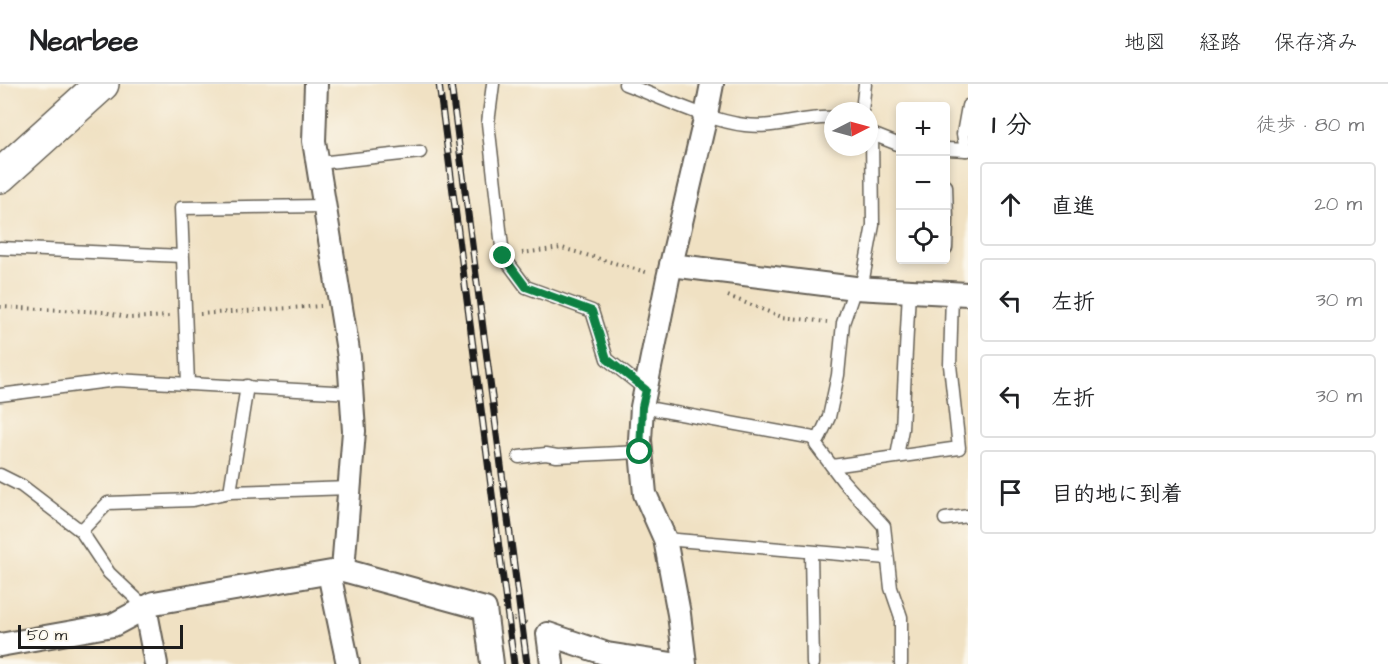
<!DOCTYPE html>
<html lang="ja">
<head>
<meta charset="utf-8">
<style>
	body { margin:0; font-family:"Architects Daughter","Klee One",sans-serif; background:#f2f2f2; color:#202124 }
	.controls { position:absolute; right:18px; top:18px; display:grid; overflow:hidden; border-radius:6px; box-shadow:0 3px 9px #0003 }
	.controls button { width:54px; height:54px; display:grid; place-items:center; padding:0; border:0; border-bottom:2px solid #e0e0e0; background:#fff; color:#202124; font:30px sans-serif }
	.compass { position:absolute; left:824px; top:18px; width:54px; height:54px; border-radius:50%; background:#fff; box-shadow:0 3px 9px #0003; rotate:84deg }
	.scale { position:absolute; left:18px; bottom:15px; width:165px; box-sizing:border-box; padding-left:6px; border:3px solid #1c1c1c; border-top:0; font-size:16px; line-height:21px; white-space:nowrap; color:#1c1c1c; -webkit-text-stroke:4px #fbf7ec; paint-order:stroke }
	.stop { position:absolute; width:18px; height:18px; margin:-14px; border:4px solid #0b8043; border-radius:50%; background:#fff }
	.stop.end { background:#0b8043; border-color:#fff; box-shadow:0 2px 6px #0008 }
	.list { margin:0; padding:0; list-style:none }
	h2 { display:flex; justify-content:space-between; align-items:center; height:78px; margin:0; padding:0 24px; font-size:26px }
	h2 small { font-size:20px; font-weight:400; color:#757577 }
	.list li { display:grid; grid-template-columns:39px 1fr auto; gap:18px; align-items:center; box-sizing:border-box; height:84px; margin:0 12px 12px; padding:0 12px; border:2px solid #e0e0e0; border-radius:6px }
	.list b { display:block; font-size:22px; white-space:nowrap }
	.list em { font-size:20px; font-style:normal; color:#757577 }
	.icon { flex:none; width:33px; height:33px; fill:none; stroke:currentColor; stroke-width:2; stroke-linecap:round; stroke-linejoin:round }
	.map { position:relative; flex:none; width:968px; height:580px; overflow:hidden }
	header { display:flex; align-items:center; gap:36px; box-sizing:border-box; height:84px; padding:0 30px; background:#fff; border-bottom:2px solid #e0e0e0 }
	header strong { font-size:28px }
	nav { display:flex; gap:33px; margin-inline-start:auto; font-size:21px }
	main { display:flex }
	aside { flex:1; background:#fff }
	.map>svg:first-child { display:block }
	.lines { fill:none; stroke-linecap:round; stroke-linejoin:round }
	.service-casing { stroke:#666156; stroke-width:15 }
	.minor-casing { stroke:#666156; stroke-width:26 }
	.primary-casing { stroke:#666156; stroke-width:36 }
	.path { stroke:#666156; stroke-width:4; stroke-dasharray:1.5 4.5; stroke-linecap:butt }
	.service { stroke:#fff; stroke-width:12 }
	.minor { stroke:#fff; stroke-width:22 }
	.primary { stroke:#fff; stroke-width:33 }
	.rail-casing { stroke:#1c1c1c; stroke-width:7 }
	.rail { stroke:#fbf7ec; stroke-width:4.5; stroke-dasharray:14; stroke-linecap:butt }
	.route { stroke:#0b8043; stroke-width:8 }
</style>
</head>
<body>
<header>
<strong>Nearbee</strong>
<nav><a>地図</a><a>経路</a><a>保存済み</a></nav>
</header>
<main>
<div class="map">
<svg width="968" height="580" viewBox="0 0 968 580">
	<rect width="100%" height="100%" fill="#fbf7ec"/>
	<filter id="ink" filterUnits="userSpaceOnUse"><feTurbulence type="fractalNoise" baseFrequency=".0167" numOctaves="2"/><feDisplacementMap in="SourceGraphic" scale="12" xChannelSelector="R" yChannelSelector="G"/><feConvolveMatrix kernelMatrix="1 2 1 2 8 2 1 2 1" color-interpolation-filters="sRGB"/></filter>
	<filter id="wash" filterUnits="userSpaceOnUse"><feTurbulence type="fractalNoise" baseFrequency=".008" numOctaves="4" result="noise"/><feDisplacementMap in="SourceGraphic" scale="24" xChannelSelector="R" yChannelSelector="G"/><feGaussianBlur stdDeviation="1.35" result="paint"/><feColorMatrix in="noise" values="0 0 0 0 0 0 0 0 0 0 0 0 0 0 0 0 0 1.4 0 .05"/><feComposite in="paint" operator="in"/></filter>
	<g filter="url(#wash)">
		<rect width="100%" height="100%" fill="#f0e1c3"/>
	</g>
	<g filter="url(#ink)">
		<g class="lines">
			<!-- service casing -->
			<g class="service-casing">
				<g id="service">
					<path d="M493,0L488,39L503,172L526,203L592,227L607,275L646,306"/>
					<path d="M625,0C660,13 709,37 745,41C775,45 804,32 833,34"/>
					<path d="M862,27L865,0"/>
					<path d="M869,46L872,50L900,61"/>
					<path d="M872,50L873,141L863,195L855,204L843,239L838,291L829,333L816,361L843,397L884,442L891,504L901,533V580"/>
					<path d="M946,65L968,66"/>
					<path d="M966,66L963,50L968,22"/>
					<path d="M319,79L420,68"/>
					<path d="M946,102L947,135L946,164"/>
					<path d="M0,164L182,172"/>
					<path d="M188,299L181,124L325,122"/>
					<path d="M0,311L116,296L352,309"/>
					<path d="M642,323L819,355"/>
					<path d="M897,372L902,345L909,207"/>
					<path d="M519,373L546,370L557,372L640,368"/>
					<path d="M832,382L959,364L950,281L952,210"/>
					<path d="M0,391L22,402L81,447L109,489L145,523"/>
					<path d="M230,408L247,302"/>
					<path d="M945,435L968,432"/>
					<path d="M81,447L108,419L193,416L230,408L350,404"/>
					<path d="M665,455L887,474"/>
					<path d="M811,468L813,580"/>
				</g>
			</g>
			<!-- minor casing -->
			<g class="minor-casing">
				<g id="minor">
					<path d="M316,0L314,57L349,273L354,347L343,486"/>
					<path d="M671,181L855,204L968,210"/>
					<path d="M329,489L348,580"/>
					<path d="M145,523L156,580"/>
					<path d="M0,561L113,541L154,519L343,486L485,525L492,580"/>
					<path d="M552,580L548,550L607,570L672,580"/>
					<path d="M685,580L679,530L665,455L645,410L640,356L642,323L668,194L706,31L712,0"/>
				</g>
			</g>
			<!-- primary casing -->
			<g class="primary-casing">
				<path id="primary" d="M0,92L102,0"/>
			</g>
			<!-- path -->
			<g class="path">
				<path d="M522,169L562,164L649,189"/>
				<path d="M728,212L782,233L827,238"/>
				<path d="M0,223L104,228L130,234L171,232"/>
				<path d="M200,230L321,222"/>
				<path d="M508,533L530,540"/>
			</g>
			<!-- service -->
			<use href="#service" class="service"/>
			<!-- minor -->
			<use href="#minor" class="minor"/>
			<!-- primary -->
			<use href="#primary" class="primary"/>
			<!-- rail casing -->
			<g class="rail-casing">
				<g id="rail">
					<path d="M439,0L514,580"/>
					<path d="M451,0L527,580"/>
				</g>
			</g>
			<!-- rail -->
			<use href="#rail" class="rail"/>
		</g>
	</g>
	<g class="lines" filter="url(#ink)">
		<!-- route -->
		<path class="route" d="M503,172L526,203L592,227L607,275L646,306L642,323L640,368"/>
	</g>
</svg>
<div class="controls">
<button>+</button>
<button>−</button>
<button><svg class="icon" aria-label="locate" viewBox="0 0 24 24"><circle cx="12" cy="12" r="6"/><path d="M12 2v4M12 18v4M2 12h4M18 12h4"/></svg></button>
</div>
<svg class="compass" viewBox="-18 -18 36 36"><path d="M0-13l5 13h-10z" fill="#e53935"/><path d="M0 13l5-13h-10z" fill="#757577"/></svg>
<div class="scale">50 m</div>
<div class="stop" style="left:640px;top:368px"></div>
<div class="stop end" style="left:503px;top:172px"></div>
</div>
<aside>
<h2>1 分<small>徒歩 · 80 m</small></h2>
<ul class="list">
<li><svg class="icon" aria-label="ahead" viewBox="0 0 24 24"><path d="M12 20V5M6 11l6-6 6 6"/></svg><div><b>直進</b></div><em>20 m</em></li>
<li><svg class="icon" aria-label="left" viewBox="0 0 24 24"><path d="M17 20v-9H6M10 6l-5 5 5 5"/></svg><div><b>左折</b></div><em>30 m</em></li>
<li><svg class="icon" aria-label="left" viewBox="0 0 24 24"><path d="M17 20v-9H6M10 6l-5 5 5 5"/></svg><div><b>左折</b></div><em>30 m</em></li>
<li><svg class="icon" aria-label="arrive" viewBox="0 0 24 24"><path d="M6 21V4h12l-3 4 3 4H6"/></svg><div><b>目的地に到着</b></div></li>
</ul>
</aside>
</main>
</body>
</html>
